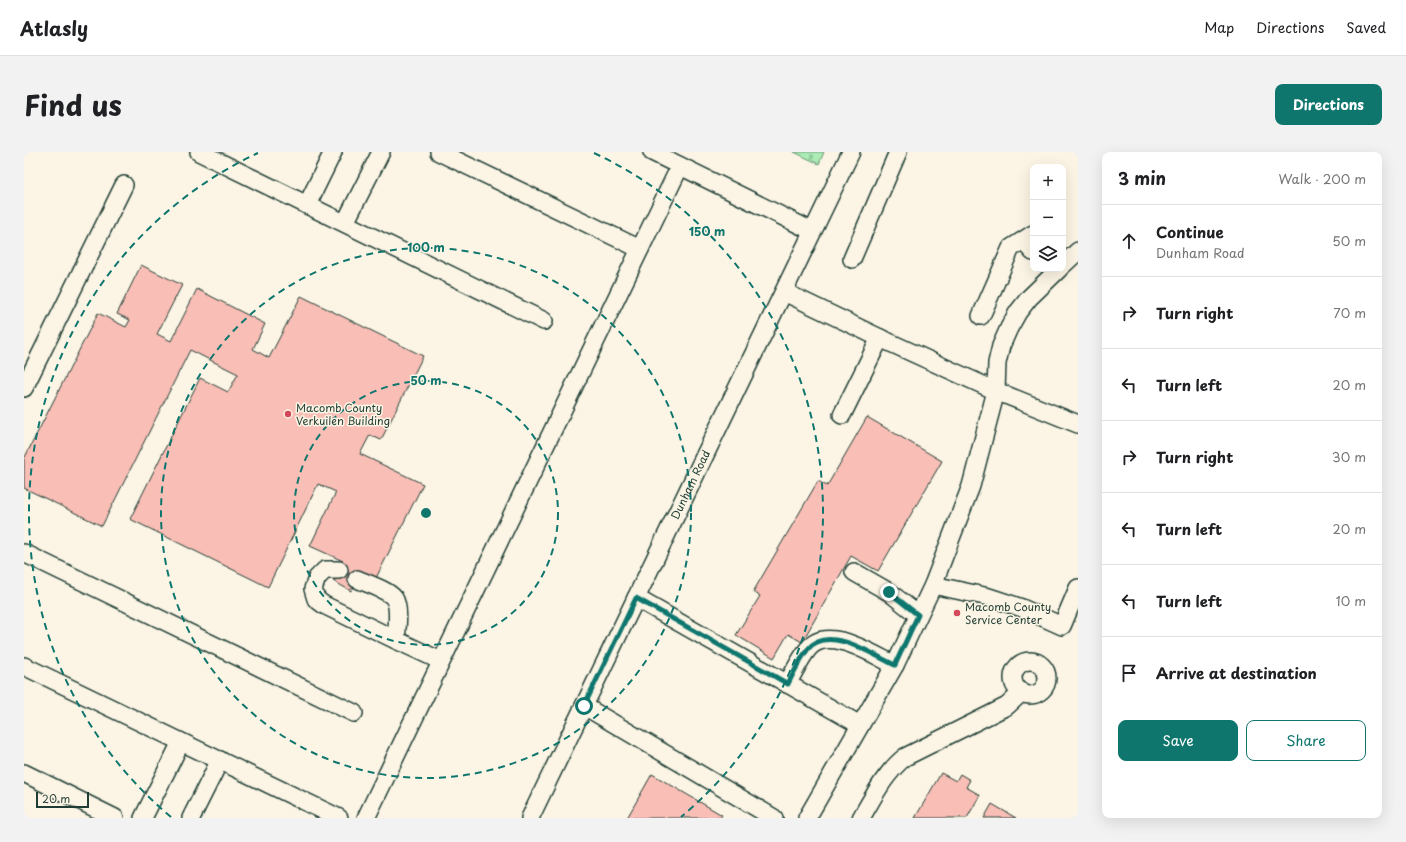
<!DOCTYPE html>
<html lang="en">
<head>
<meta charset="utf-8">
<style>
	body { margin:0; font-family:"Playpen Sans",sans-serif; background:#f2f2f2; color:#202124 }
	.controls { position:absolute; right:12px; top:12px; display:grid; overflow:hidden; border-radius:8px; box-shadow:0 4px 16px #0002 }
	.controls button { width:36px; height:36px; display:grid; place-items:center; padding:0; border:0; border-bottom:1px solid #e0e0e0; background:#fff; color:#202124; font:20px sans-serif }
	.scale { position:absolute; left:12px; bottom:10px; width:53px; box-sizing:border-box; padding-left:4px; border:2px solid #1f3d34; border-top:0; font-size:11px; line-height:14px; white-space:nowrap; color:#1f3d34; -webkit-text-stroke:3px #fcf5e5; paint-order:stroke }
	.stop { position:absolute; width:12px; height:12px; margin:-9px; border:3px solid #0f766e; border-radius:50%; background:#fff }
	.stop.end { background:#0f766e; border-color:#fff; box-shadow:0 1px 4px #0008 }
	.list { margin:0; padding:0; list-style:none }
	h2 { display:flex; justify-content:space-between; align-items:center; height:52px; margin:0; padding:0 16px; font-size:17px }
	h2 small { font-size:13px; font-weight:400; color:#757577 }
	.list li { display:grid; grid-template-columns:26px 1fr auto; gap:12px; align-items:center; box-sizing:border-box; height:72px; padding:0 16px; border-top:1px solid #e0e0e0 }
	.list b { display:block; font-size:15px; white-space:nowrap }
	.list p { margin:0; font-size:13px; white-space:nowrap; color:#757577 }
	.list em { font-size:13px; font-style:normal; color:#757577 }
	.actions { display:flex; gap:8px; padding:12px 16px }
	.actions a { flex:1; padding:9px 0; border:1px solid #0f766e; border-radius:8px; text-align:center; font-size:14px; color:#0f766e }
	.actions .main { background:#0f766e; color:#fff }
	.icon { flex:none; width:22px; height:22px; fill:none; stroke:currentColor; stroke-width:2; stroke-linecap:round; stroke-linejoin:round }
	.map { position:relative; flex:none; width:1054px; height:666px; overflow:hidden; border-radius:8px }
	header { display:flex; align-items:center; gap:24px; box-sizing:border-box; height:56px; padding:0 20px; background:#fff; border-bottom:1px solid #e0e0e0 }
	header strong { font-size:19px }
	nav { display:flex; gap:22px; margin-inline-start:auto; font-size:14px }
	.intro { display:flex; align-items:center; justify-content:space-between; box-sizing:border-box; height:96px; padding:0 24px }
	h1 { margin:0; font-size:28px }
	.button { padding:10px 18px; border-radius:8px; background:#0f766e; color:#fff; font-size:14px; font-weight:700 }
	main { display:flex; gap:24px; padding:0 24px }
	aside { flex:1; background:#fff; border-radius:8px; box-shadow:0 4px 16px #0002 }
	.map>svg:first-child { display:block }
	.cemetery { fill:url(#cemetery-stones); stroke:#669474 }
	.building { fill:#f9beb6; stroke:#1f3d34 }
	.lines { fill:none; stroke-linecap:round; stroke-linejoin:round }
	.minor-casing { stroke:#1f3d34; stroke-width:20 }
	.minor { stroke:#fcf5e5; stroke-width:17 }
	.route { stroke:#0f766e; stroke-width:5 }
	.ring { fill:none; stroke:#0f766e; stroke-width:2; stroke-dasharray:7 5 }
	.poi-dot { fill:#d1495b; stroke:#fcf5e5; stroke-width:1.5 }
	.labels { text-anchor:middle; stroke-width:3; stroke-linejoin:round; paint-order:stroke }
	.poi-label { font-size:11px; fill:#1f3d34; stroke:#fcf5e5; text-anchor:start }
	.street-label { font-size:11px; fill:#1f3d34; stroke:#fcf5e5 }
	.centre { fill:#0f766e; stroke:#fcf5e5; stroke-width:2 }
	.ring-label { font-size:12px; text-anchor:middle; font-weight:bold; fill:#0f766e; stroke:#fcf5e5; stroke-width:3; stroke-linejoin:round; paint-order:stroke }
</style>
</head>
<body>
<header>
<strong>Atlasly</strong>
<nav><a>Map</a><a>Directions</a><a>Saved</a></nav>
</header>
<div class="intro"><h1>Find us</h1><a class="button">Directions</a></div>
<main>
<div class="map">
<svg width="1054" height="666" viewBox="0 0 1054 666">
	<defs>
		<pattern id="cemetery-stones" width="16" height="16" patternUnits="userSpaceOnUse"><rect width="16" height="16" fill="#acecb5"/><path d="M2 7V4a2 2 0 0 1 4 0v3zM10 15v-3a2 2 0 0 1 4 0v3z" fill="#94cb9c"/></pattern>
	</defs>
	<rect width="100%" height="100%" fill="#fcf5e5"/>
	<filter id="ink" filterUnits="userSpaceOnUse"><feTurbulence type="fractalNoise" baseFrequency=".025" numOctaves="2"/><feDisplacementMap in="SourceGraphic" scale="8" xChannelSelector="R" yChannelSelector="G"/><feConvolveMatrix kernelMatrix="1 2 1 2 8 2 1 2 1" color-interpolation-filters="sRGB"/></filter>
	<g filter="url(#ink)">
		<!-- cemetery -->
		<path class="cemetery" d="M770,0H800L795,12Z"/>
		<!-- building -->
		<g class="building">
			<path d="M117,113L158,133L133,182L147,189L173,137L241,172L229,197L245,206L277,144L399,204L357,288L346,283L336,302L399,332L352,426L337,419L327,439L309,429L319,409L286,394L312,340L294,332L244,435L106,367L176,226L204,240L214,222L166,198L78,374L0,336V307L74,161L102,175L106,168L93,162Z"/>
			<path d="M843,265L918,309L854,419L827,404L778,490L764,482L750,506L712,483L736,444L729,440L794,329L803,334Z"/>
			<path d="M917,621L932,629L936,622L946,628L942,635L956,643L943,666H891Z"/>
			<path d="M628,622L698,663L696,666H603Z"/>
			<path d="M968,652L992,666H960Z"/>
		</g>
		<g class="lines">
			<!-- minor casing -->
			<g class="minor-casing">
				<g id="minor">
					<path d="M175,0L520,169"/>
					<path d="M415,0L616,97"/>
					<path d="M628,0L788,79"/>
					<path d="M283,53L309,0"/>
					<path d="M321,71L357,0"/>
					<path d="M999,89L1009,100"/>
					<path d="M828,107L874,0"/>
					<path d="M1039,113L1054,99"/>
					<path d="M760,140L856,186L972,239L1054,272"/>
					<path d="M957,164L987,96L1009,82"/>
					<path d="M0,236L100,33"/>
					<path d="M818,263L856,186"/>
					<path d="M0,401L330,561"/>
					<path d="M315,418H301L293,426L289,437L292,447L300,453L372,488C373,477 376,455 370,446C364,438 342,431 333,427"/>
					<path d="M830,420L865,440L894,463"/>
					<path d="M909,433L965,445L998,456L1038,474L1054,436"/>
					<path d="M612,446L836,573"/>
					<path d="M372,488L417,509"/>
					<circle cx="1006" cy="526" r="17"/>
					<path d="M0,514L315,666"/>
					<path d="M763,532C770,520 776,507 784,497C804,472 849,503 871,513"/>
					<path d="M560,554L750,666"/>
					<path d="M0,621L91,666"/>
					<path d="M119,666L157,590"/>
					<path d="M167,666L196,608"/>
					<path d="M342,666L656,14"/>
					<path id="s1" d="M506,666L827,0"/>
					<path d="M783,666L871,513L909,433L947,334L972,239L973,211L977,194L985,176L994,160L1005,146L1035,117"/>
					<path d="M837,666C850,644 861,621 881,605L983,554L998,540"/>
				</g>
			</g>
			<!-- minor -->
			<use href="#minor" class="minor"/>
		</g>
	</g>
	<g class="lines" filter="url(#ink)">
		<!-- route -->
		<path class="route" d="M560,554L612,446L764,532C770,520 776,507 784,497C804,472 849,503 871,513L894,463L865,440"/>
	</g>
	<!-- distance rings -->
	<g class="ring">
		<circle cx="402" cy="361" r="132"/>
		<circle cx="402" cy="361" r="265"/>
		<path d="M147 665A397 397 0 0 1 234 1M570 1A397 397 0 0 1 657 665"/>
	</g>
	<!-- markers -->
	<g class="poi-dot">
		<circle cx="264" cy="262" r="4"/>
		<circle cx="933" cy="461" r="4"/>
	</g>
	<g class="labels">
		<!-- poi labels -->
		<g class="poi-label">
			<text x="272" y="260">Macomb County<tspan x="272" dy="13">Verkuilen Building</tspan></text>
			<text x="941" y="459">Macomb County<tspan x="941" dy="13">Service Center</tspan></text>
		</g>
		<!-- street labels -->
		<g class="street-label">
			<text dy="4" stroke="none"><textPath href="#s1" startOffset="370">Dunham Road</textPath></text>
		</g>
	</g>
	<circle cx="402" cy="361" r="6" class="centre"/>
	<g class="ring-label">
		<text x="683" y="84">150 m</text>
		<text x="402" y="100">100 m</text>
		<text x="402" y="233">50 m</text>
	</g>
</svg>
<div class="controls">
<button>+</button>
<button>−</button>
<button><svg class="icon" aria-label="layers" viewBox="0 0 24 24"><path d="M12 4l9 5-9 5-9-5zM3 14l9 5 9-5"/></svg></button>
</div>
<div class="scale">20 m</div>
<div class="stop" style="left:560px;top:554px"></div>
<div class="stop end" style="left:865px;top:440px"></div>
</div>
<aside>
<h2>3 min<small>Walk · 200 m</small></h2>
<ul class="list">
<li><svg class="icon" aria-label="ahead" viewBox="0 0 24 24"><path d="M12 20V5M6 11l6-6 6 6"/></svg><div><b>Continue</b><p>Dunham Road</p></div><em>50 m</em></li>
<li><svg class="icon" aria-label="right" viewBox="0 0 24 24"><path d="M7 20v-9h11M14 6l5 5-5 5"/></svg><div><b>Turn right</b></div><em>70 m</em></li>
<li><svg class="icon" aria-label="left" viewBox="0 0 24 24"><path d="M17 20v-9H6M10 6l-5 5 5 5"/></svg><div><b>Turn left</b></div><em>20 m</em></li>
<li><svg class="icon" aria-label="right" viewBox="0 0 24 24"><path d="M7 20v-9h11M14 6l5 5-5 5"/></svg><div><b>Turn right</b></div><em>30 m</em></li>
<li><svg class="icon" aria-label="left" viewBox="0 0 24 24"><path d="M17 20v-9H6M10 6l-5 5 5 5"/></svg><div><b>Turn left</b></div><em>20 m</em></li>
<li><svg class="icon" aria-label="left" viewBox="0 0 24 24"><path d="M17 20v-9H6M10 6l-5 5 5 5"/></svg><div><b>Turn left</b></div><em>10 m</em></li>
<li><svg class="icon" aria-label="arrive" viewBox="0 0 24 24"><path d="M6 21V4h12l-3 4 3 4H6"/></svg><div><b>Arrive at destination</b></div></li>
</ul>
<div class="actions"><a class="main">Save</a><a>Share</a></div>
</aside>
</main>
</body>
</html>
